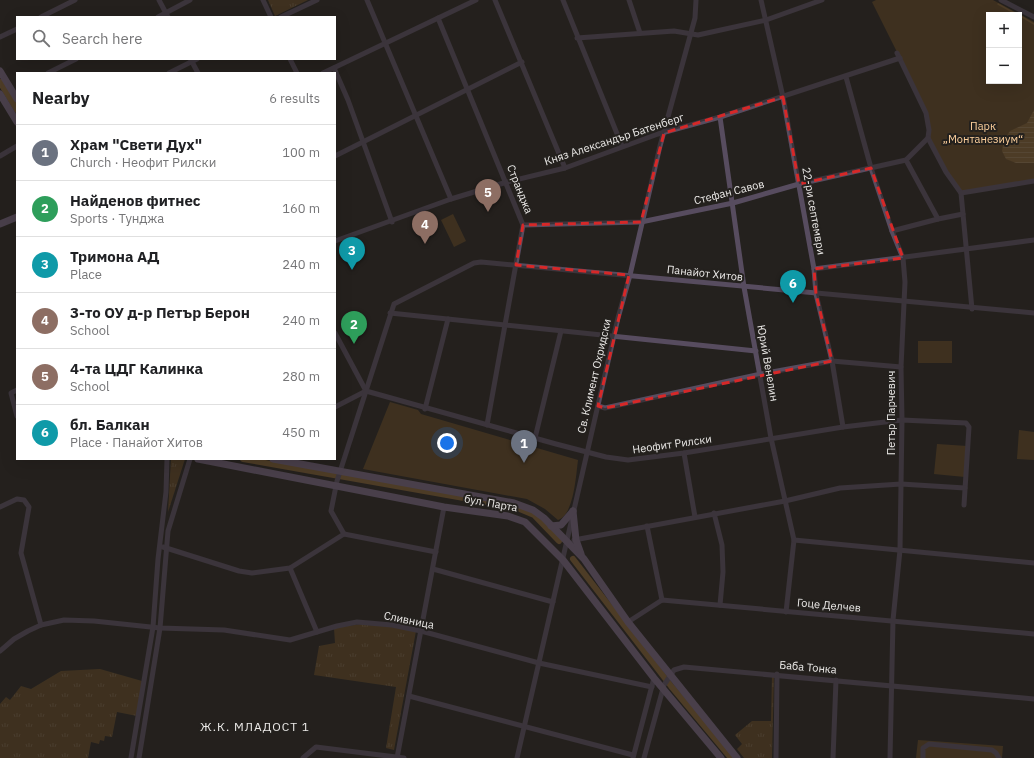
<!DOCTYPE html>
<html lang="en">
<head>
<meta charset="utf-8">
<style>
	body { margin:0; font-family:"IBM Plex Sans",sans-serif; background:#f2f2f2; color:#202124 }
	.controls { position:absolute; right:12px; top:12px; display:grid; overflow:hidden; border-radius:0px; box-shadow:0 4px 16px #0002 }
	.controls button { width:36px; height:36px; display:grid; place-items:center; padding:0; border:0; border-bottom:1px solid #e0e0e0; background:#fff; color:#202124; font:20px sans-serif }
	.you { position:absolute; left:447px; top:443px; width:14px; height:14px; margin:-10px; border:3px solid #fff; border-radius:50%; background:#1a73e8; box-shadow:0 0 0 6px #1a73e833 }
	.badge { display:grid; place-items:center; width:26px; height:26px; border-radius:50%; background:#db2777; color:#fff; font-size:13px; font-weight:700 }
	.pin { position:absolute; translate:-50% -33px; filter:drop-shadow(0 1px 2px #0008) }
	.pin::after { content:''; position:absolute; top:21px; width:14px; height:12px; background:inherit; clip-path:polygon(0 0,100% 0,50% 100%) }
	.list { margin:0; padding:0; list-style:none }
	h2 { display:flex; justify-content:space-between; align-items:center; height:52px; margin:0; padding:0 16px; font-size:17px }
	h2 small { font-size:13px; font-weight:400; color:#757577 }
	.list li { display:grid; grid-template-columns:26px 1fr auto; gap:12px; align-items:center; box-sizing:border-box; height:56px; padding:0 16px; border-top:1px solid #e0e0e0 }
	.list b { display:block; font-size:15px; white-space:nowrap }
	.list p { margin:0; font-size:13px; white-space:nowrap; color:#757577 }
	.list em { font-size:13px; font-style:normal; color:#757577 }
	.icon { flex:none; width:22px; height:22px; fill:none; stroke:currentColor; stroke-width:2; stroke-linecap:round; stroke-linejoin:round }
	.map { position:relative; flex:none; width:1034px; height:758px; overflow:hidden }
	.search { position:absolute; background:#fff; box-shadow:0 4px 16px #0002; left:16px; top:16px; width:320px; height:44px; display:flex; align-items:center; gap:10px; box-sizing:border-box; padding:0 14px; border-radius:0px; color:#757577; font-size:15px }
	.panel { position:absolute; background:#fff; box-shadow:0 4px 16px #0002; left:16px; top:72px; width:320px; height:388px; border-radius:0px }
	.map>svg:first-child { display:block }
	.grass { fill:url(#grass-tufts) }
	.park { fill:#5e4423; fill-rule:evenodd }
	.water { fill:url(#water-rules) }
	.lines { fill:none; stroke-linecap:round; stroke-linejoin:round }
	.stream { stroke:#7f5d31; stroke-width:1.5 }
	.canal { stroke:#7f5d31; stroke-width:6 }
	.street { stroke:#574c5f; stroke-width:5 }
	.secondary { stroke:#756482; stroke-width:7 }
	.marked { fill:none; stroke:#d62828; stroke-width:3; stroke-dasharray:8 5; stroke-linejoin:round }
	.labels { text-anchor:middle; stroke-width:4; stroke-linejoin:round; paint-order:stroke }
	.park-label { font-size:11px; fill:#fed19d; stroke:#24211e }
	.street-label { font-size:11px; fill:#edebe9; stroke:#24211e }
	.neighbourhood-label { font-size:12px; letter-spacing:1px; fill:#edebe9; stroke:#24211e }
</style>
</head>
<body>
<div class="map">
<svg width="1034" height="758" viewBox="0 0 1034 758">
	<defs>
		<pattern id="grass-tufts" width="24" height="20" patternUnits="userSpaceOnUse"><rect width="24" height="20" fill="#5e4423"/><path d="M3 7l-1-3M5 7V3M7 7l1-3M15 17l-1-3M17 17v-4M19 17l1-3" fill="none" stroke="#755f43"/></pattern>
		<pattern id="water-rules" width="6" height="5" patternUnits="userSpaceOnUse"><rect width="6" height="5" fill="#7f5d31"/><path d="M0 2.5h6" fill="none" stroke="#91744f"/></pattern>
	</defs>
	<rect width="100%" height="100%" fill="#24211e"/>
	<!-- grass -->
	<g class="grass">
		<path d="M268,0H308L275,16Z"/>
		<path d="M171,459H185L168,512Z"/>
		<path d="M368,623L416,631L394,750L386,748L396,687L314,675L319,646L335,643L334,628Z"/>
		<path d="M100,669L142,681L137,716L117,712L112,737L105,736L104,741L100,740L99,744L91,742L88,758H0V704L6,697L10,700L21,686L31,689L61,671Z"/>
		<path d="M772,675H774L772,758H744L737,749L742,744L735,735L752,721H771Z"/>
	</g>
	<!-- park -->
	<g class="park">
		<path d="M876,0H993L1034,22V181L961,193L928,138V123L900,58L872,2ZM989,15H1019V81H989Z"/>
		<path d="M453,214L466,241L454,247L441,220Z"/>
		<rect x="918" y="341" width="34" height="22"/>
		<path d="M390,402L418,410L421,414L578,460C576,475 574,515 558,520L545,509L527,499L363,469Z"/>
		<path d="M1019,430L1034,432V460L1017,459Z"/>
		<path d="M937,444L967,446L965,477L934,474Z"/>
		<path d="M918,740L1003,746L1002,758H916Z"/>
	</g>
	<!-- water -->
	<path class="water" d="M1034,110V163H1016L1006,159L1002,151L1004,140L1010,131L1027,123Z"/>
	<g class="lines">
		<!-- stream -->
		<g class="stream">
			<path d="M998,4L1018,15"/>
			<path d="M1019,15L1034,24"/>
		</g>
		<!-- canal -->
		<g class="canal">
			<path d="M0,82L17,110"/>
			<path d="M243,459L515,507L534,515L559,541"/>
			<path d="M573,559L671,686L731,758"/>
		</g>
		<!-- street -->
		<g class="street">
			<path d="M159,0L168,17"/>
			<path d="M263,0L271,17"/>
			<path d="M367,0L451,199"/>
			<path d="M495,0L565,168"/>
			<path d="M563,0L622,146"/>
			<path d="M629,0L640,33"/>
			<path d="M761,0L783,97L814,269L816,294L832,361L843,427"/>
			<path d="M1001,0L1034,17"/>
			<path d="M41,17L75,0"/>
			<path d="M158,17L190,0"/>
			<path d="M281,17L317,0"/>
			<path d="M438,18L523,225L487,425"/>
			<path d="M0,37L17,29"/>
			<path d="M577,38L674,31L698,35L766,20L822,0"/>
			<path d="M897,53L926,113L929,130L928,138L946,172L961,193L972,309"/>
			<path d="M290,59L297,73"/>
			<path d="M191,60L198,73"/>
			<path d="M334,68L348,100L392,222"/>
			<path d="M48,73L76,59"/>
			<path d="M169,73L197,59"/>
			<path d="M323,73L476,0"/>
			<path d="M846,77L871,168L892,231L903,258L905,282L901,367L902,420L900,550L893,620L890,758"/>
			<path d="M720,117L744,287L771,438L794,540L786,612"/>
			<path d="M0,156L17,146"/>
			<path d="M335,156L522,62"/>
			<path d="M961,193L1034,181"/>
			<path d="M938,219L963,214"/>
			<path d="M523,225L641,222L733,203L799,184L906,160L928,138"/>
			<path d="M892,231L938,219L906,160"/>
			<path d="M335,241L451,199L507,182L565,168L658,134L720,117L900,58"/>
			<path d="M814,269L1034,240"/>
			<path d="M390,313L756,351"/>
			<path d="M335,333L366,391"/>
			<path d="M17,390L11,393L17,416"/>
			<path d="M598,406L605,408L761,374L832,361L901,367"/>
			<path d="M335,407L366,391L556,444L606,457L628,460L684,453L843,427L902,420L966,423L969,427L964,505"/>
			<path d="M425,409L448,319"/>
			<path d="M535,438L561,331"/>
			<path d="M684,453L695,517"/>
			<path d="M0,507L17,499L24,500L29,507L21,553L41,625"/>
			<path d="M714,513L722,545L723,572L720,605"/>
			<path d="M647,526L662,600"/>
			<path d="M574,540L785,501L840,488L901,484L965,488"/>
			<path d="M794,540L1034,563"/>
			<path d="M163,547L239,571L252,573L290,568L344,534"/>
			<path d="M436,552L344,534L331,511L337,481L394,304L474,263L481,262L1034,313"/>
			<path d="M290,568L317,632"/>
			<path d="M433,569L553,602"/>
			<path d="M628,622L662,600L1034,634"/>
			<path d="M0,651L14,639L28,631L41,625L64,620L94,621L160,628L224,630L290,640L337,626L357,622L392,625L421,631L539,663L652,687"/>
			<path d="M409,696L633,755"/>
			<path d="M131,758L153,627L158,559L166,492L167,459"/>
			<path d="M139,758L160,628L168,531L190,459"/>
			<path d="M303,758L316,747L404,758"/>
			<path d="M397,758L444,507"/>
			<path d="M517,758L618,318L630,275L660,146L695,18L696,0"/>
			<path d="M633,758L654,678"/>
			<path d="M644,758L664,685L674,670L684,667L1034,699"/>
			<path d="M776,758L777,674"/>
			<path d="M833,758L836,680"/>
			<path d="M923,758V748L929,744L992,750L996,753L999,758"/>
		</g>
		<!-- secondary -->
		<g class="secondary">
			<path d="M0,71L17,99"/>
			<path d="M0,94L17,122"/>
			<path d="M0,224L17,217"/>
			<path d="M198,459L444,507L508,516L525,522L563,560L654,678L721,758"/>
			<path d="M273,459L514,503L533,510L544,518L584,559L628,622L737,758"/>
			<path d="M573,511L576,540L581,554"/>
			<path d="M551,526L561,525L573,511"/>
		</g>
	</g>
	<!-- marked area -->
	<path d="M0 0H1034V758H0ZM783,97L799,184L871,168L903,258L814,269L816,294L832,361L605,408L598,406L629,275L516,265L523,225L641,222L664,133Z" fill="#24211e" fill-opacity=".55" fill-rule="evenodd"/>
	<path class="marked" d="M783,97L799,184L871,168L903,258L814,269L816,294L832,361L605,408L598,406L629,275L516,265L523,225L641,222L664,133Z"/>
	<g class="labels">
		<!-- park labels -->
		<g class="park-label">
			<text x="983" y="130">Парк<tspan x="983" dy="13">„Монтанезиум“</tspan></text>
		</g>
		<!-- street labels -->
		<g class="street-label">
			<text transform="translate(614 139) rotate(-18)" y="4">Княз Александър Батенберг</text>
			<text transform="translate(520 189) rotate(68)" y="4">Странджа</text>
			<text transform="translate(729 192) rotate(-14)" y="4">Стефан Савов</text>
			<text transform="translate(814 211) rotate(80)" y="4">22-ри септември</text>
			<text transform="translate(705 273) rotate(6)" y="4">Панайот Хитов</text>
			<text transform="translate(768 363) rotate(80)" y="4">Юрий Венелин</text>
			<text transform="translate(594 376) rotate(-77)" y="4">Св. Климент Охридски</text>
			<text transform="translate(891 413) rotate(-90)" y="4">Петър Парчевич</text>
			<text transform="translate(672 444) rotate(-8)" y="4">Неофит Рилски</text>
			<text transform="translate(491 503) rotate(10)" y="4">бул. Парта</text>
			<text transform="translate(829 605) rotate(5)" y="4">Гоце Делчев</text>
			<text transform="translate(409 620) rotate(11)" y="4">Сливница</text>
			<text transform="translate(808 667) rotate(5)" y="4">Баба Тонка</text>
		</g>
		<!-- neighbourhood labels -->
		<g class="neighbourhood-label">
			<text x="255" y="731">Ж.К. МЛАДОСТ 1</text>
		</g>
	</g>
</svg>
<div class="controls">
<button>+</button>
<button>−</button>
</div>
<div class="you"></div>
<div class="pin badge" style="left:524px;top:463px;background:#6b7280">1</div>
<div class="pin badge" style="left:354px;top:344px;background:#2e9e5b">2</div>
<div class="pin badge" style="left:352px;top:270px;background:#0f9aa8">3</div>
<div class="pin badge" style="left:425px;top:244px;background:#8d6e63">4</div>
<div class="pin badge" style="left:488px;top:212px;background:#8d6e63">5</div>
<div class="pin badge" style="left:793px;top:303px;background:#0f9aa8">6</div>
<div class="search"><svg class="icon" aria-label="search" viewBox="0 0 24 24"><circle cx="10" cy="10" r="6"/><path d="M15 15l6 6"/></svg>Search here</div>
<section class="panel">
<h2>Nearby<small>6 results</small></h2>
<ul class="list">
<li><span class="badge" style="background:#6b7280">1</span><div><b>Храм &quot;Свети Дух&quot;</b><p>Church · Неофит Рилски</p></div><em>100 m</em></li>
<li><span class="badge" style="background:#2e9e5b">2</span><div><b>Найденов фитнес</b><p>Sports · Тунджа</p></div><em>160 m</em></li>
<li><span class="badge" style="background:#0f9aa8">3</span><div><b>Тримона АД</b><p>Place</p></div><em>240 m</em></li>
<li><span class="badge" style="background:#8d6e63">4</span><div><b>3-то ОУ д-р Петър Берон</b><p>School</p></div><em>240 m</em></li>
<li><span class="badge" style="background:#8d6e63">5</span><div><b>4-та ЦДГ Калинка</b><p>School</p></div><em>280 m</em></li>
<li><span class="badge" style="background:#0f9aa8">6</span><div><b>бл. Балкан</b><p>Place · Панайот Хитов</p></div><em>450 m</em></li>
</ul>
</section>
</div>
</body>
</html>
